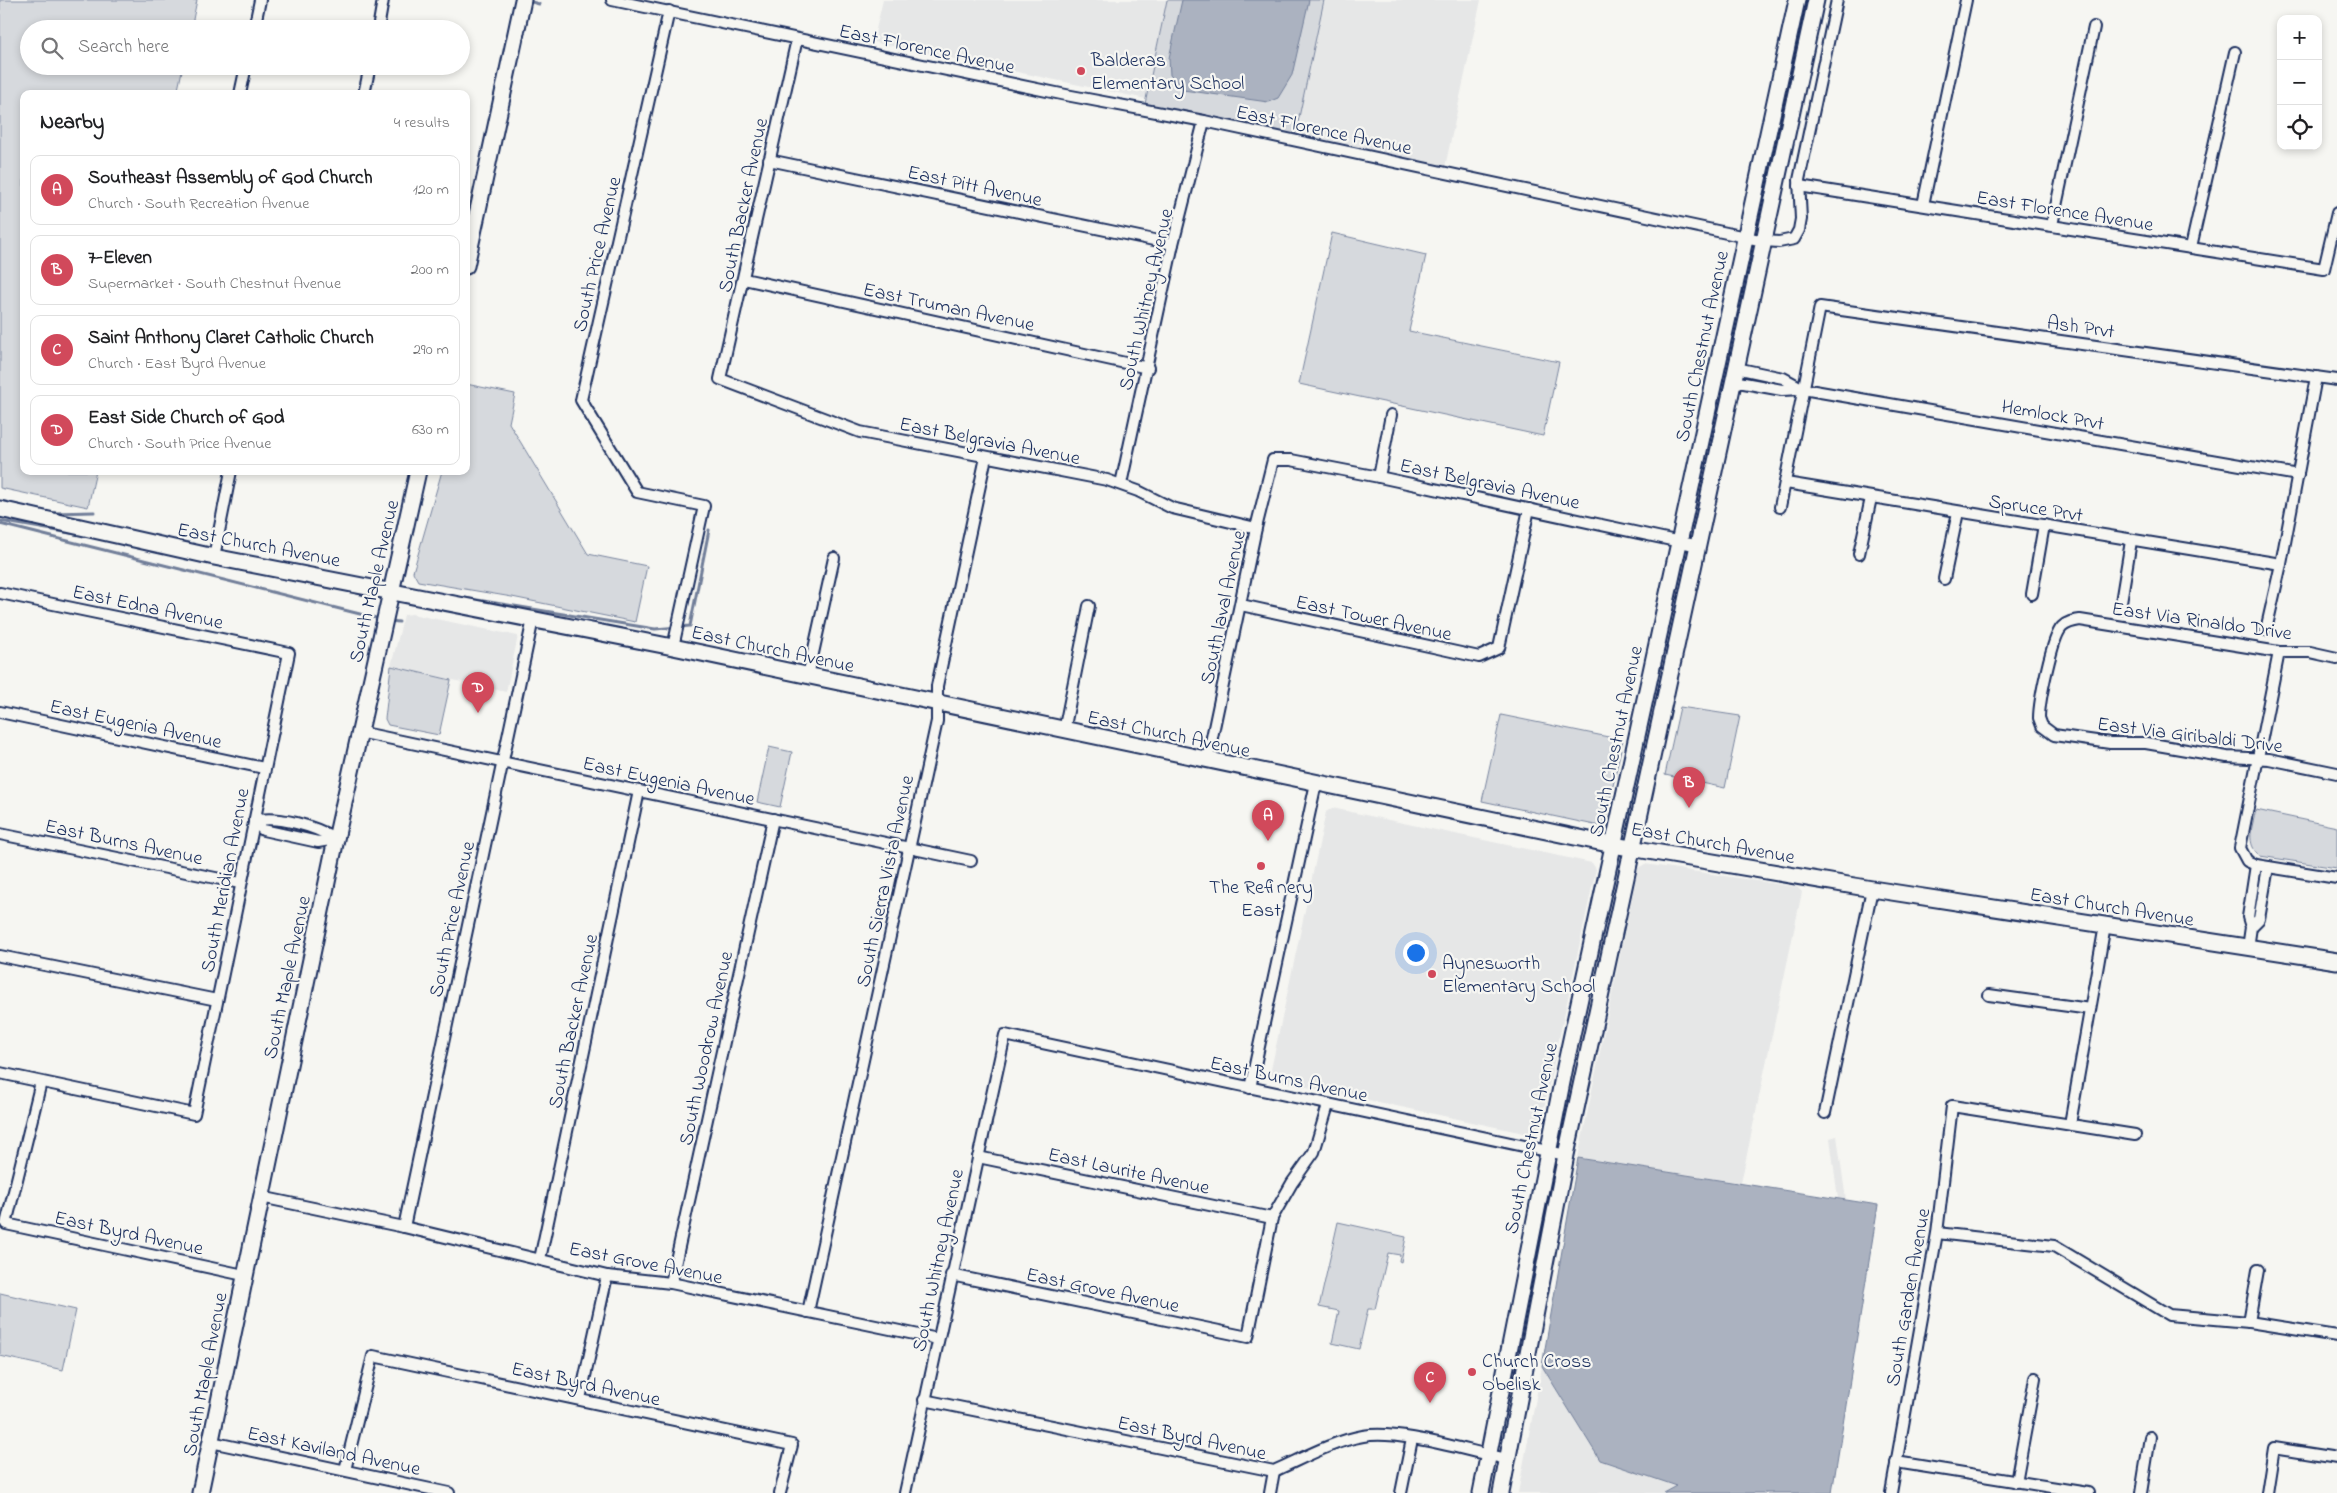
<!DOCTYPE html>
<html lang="en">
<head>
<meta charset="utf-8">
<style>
	body { margin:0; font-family:"Indie Flower",sans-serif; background:#f6f6f6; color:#202124 }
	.controls { position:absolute; right:15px; top:15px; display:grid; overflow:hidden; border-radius:10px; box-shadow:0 2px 8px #0003 }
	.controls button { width:45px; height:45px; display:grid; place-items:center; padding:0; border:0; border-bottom:1px solid #e0e0e0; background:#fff; color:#202124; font:25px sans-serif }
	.you { position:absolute; left:1415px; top:952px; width:18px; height:18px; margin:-12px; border:4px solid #fff; border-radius:50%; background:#1a73e8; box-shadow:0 0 0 8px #1a73e833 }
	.badge { display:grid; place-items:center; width:32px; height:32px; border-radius:50%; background:#d1495b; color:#fff; font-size:16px; font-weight:700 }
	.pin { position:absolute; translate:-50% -41px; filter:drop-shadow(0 1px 2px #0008) }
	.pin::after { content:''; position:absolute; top:26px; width:18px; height:15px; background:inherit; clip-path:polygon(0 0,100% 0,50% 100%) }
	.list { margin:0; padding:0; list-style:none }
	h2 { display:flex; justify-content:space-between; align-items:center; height:65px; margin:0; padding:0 20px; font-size:21px }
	h2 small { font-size:16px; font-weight:400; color:#757577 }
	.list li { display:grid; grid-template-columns:32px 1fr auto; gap:15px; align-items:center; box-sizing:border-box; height:70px; margin:0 10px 10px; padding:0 10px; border:1px solid #e0e0e0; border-radius:10px }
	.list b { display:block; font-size:19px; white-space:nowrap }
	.list p { margin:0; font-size:16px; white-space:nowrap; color:#757577 }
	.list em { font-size:16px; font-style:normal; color:#757577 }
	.icon { flex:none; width:28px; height:28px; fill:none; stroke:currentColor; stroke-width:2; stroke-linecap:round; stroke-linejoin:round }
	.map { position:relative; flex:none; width:2337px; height:1493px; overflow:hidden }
	.search { position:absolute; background:#fff; box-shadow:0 2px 8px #0003; left:20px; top:20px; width:450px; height:55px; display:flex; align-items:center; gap:12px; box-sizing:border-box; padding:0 18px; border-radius:28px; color:#757577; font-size:19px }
	.panel { position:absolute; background:#fff; box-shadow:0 2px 8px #0003; left:20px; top:90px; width:450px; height:385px; border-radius:10px }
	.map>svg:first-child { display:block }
	.built { fill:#e6e7e7 }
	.green { fill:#d6d9dd; stroke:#78849e }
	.water { fill:#abb2c0; stroke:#717e99 }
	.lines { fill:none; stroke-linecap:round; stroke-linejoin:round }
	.stream { stroke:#717e99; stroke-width:3 }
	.street-casing { stroke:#1b2f5e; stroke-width:14 }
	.secondary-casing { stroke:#1b2f5e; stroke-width:19 }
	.street { stroke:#f6f6f2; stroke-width:10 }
	.secondary { stroke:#f6f6f2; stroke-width:15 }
	.poi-dot { fill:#d1495b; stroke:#f6f6f2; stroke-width:2 }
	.labels { text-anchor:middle; stroke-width:4.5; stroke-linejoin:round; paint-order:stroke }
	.street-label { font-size:20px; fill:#1b2f5e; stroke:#f6f6f2 }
	.poi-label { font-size:20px; fill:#1b2f5e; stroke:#f6f6f2; text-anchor:start }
</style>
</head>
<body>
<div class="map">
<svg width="2337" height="1493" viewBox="0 0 2337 1493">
	<rect width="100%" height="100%" fill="#f6f6f2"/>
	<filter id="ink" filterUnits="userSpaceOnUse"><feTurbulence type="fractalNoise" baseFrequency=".02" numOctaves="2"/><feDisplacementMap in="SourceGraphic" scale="10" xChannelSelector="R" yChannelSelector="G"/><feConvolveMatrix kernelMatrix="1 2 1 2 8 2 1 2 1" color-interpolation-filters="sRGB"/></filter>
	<g filter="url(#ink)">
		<!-- built -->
		<g class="built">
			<path d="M883,0H1167L1146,99L873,42Z"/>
			<path d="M1324,0H1481L1445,167L1295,136Z"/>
			<path d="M412,614L518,636L506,692L391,666L404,615Z"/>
			<path d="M1332,808L1592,863L1596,869L1538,1136L1269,1079L1326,812Z"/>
			<path d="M1645,864L1797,887L1802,892L1741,1183L1578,1158L1638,868Z"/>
			<path d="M1837,1136L1846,1200L1838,1199L1830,1138Z"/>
			<path d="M1542,1366L1600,1460L1678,1486L1664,1493H1518Z"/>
		</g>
		<!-- green -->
		<g class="green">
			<path d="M0,0H197L191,29H29V66H183L177,94H24V471H96L88,507L0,488Z"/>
			<path d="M1167,0H1324L1295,136L1145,104Z"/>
			<path d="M1332,233L1426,255L1409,331L1559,362L1543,436L1299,384Z"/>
			<path d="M466,384L515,394L509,423L588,554L647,566L635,622L512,597L418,581L413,572L442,471H466Z"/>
			<path d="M391,666L451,680L439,735L388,725L385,719Z"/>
			<path d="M1680,707L1740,716L1725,788L1665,775Z"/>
			<path d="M1501,715L1623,740L1604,827L1482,801Z"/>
			<path d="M769,747L792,752L780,807L757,802Z"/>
			<path d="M2256,810L2337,827V868L2260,856C2245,843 2252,828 2256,810Z"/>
			<path d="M1338,1222L1406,1237L1401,1262L1399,1261L1400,1255L1388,1253L1375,1309H1368L1359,1349L1332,1343L1339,1311L1319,1307Z"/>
			<path d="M0,1293L76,1310L63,1370L0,1356Z"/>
		</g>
		<!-- water -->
		<g class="water">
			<path d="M1182,0H1309L1292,75L1278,98L1268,102L1183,90L1170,75L1169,58Z"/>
			<path d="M1578,1158L1878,1205L1832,1493H1664L1677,1486L1600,1460L1542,1366Z"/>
		</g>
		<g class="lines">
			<!-- stream -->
			<g class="stream">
				<path d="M528,1L539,4"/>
				<path d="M52,513L94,512"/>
				<path d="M0,521L76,534"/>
				<path d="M0,524L380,619"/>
				<path d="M440,594L655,629L690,626L709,530"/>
				<path d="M389,621L399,622"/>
			</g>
			<!-- street casing -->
			<g class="street-casing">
				<g id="street">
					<path d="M612,0L1066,95L1204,121L1764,241L1779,242L1794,239L1799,230L1801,219L1799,180L1837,0"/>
					<path d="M669,11L581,400L637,492L704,506L673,647"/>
					<path d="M254,29L260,0"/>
					<path d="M378,29L383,0"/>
					<path d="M797,39L720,379L860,432L1107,480L1138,491L1172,508L1256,528"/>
					<path d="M240,94L246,66"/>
					<path d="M364,94L370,66"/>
					<path d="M769,160L1173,244"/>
					<path d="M1799,186L2324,269L2337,213"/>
					<path d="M1923,205L1966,0"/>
					<path d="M2052,225L2094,27"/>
					<path d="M2191,247L2235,52"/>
					<path d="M744,279L1148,368"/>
					<path d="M1736,368L1783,378L1803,389"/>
					<path d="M1733,381L1782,390L1803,389L2298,475"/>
					<path d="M1379,477L1391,415"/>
					<path d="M1786,483L2281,564"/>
					<path d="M1121,484L1173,244L1204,121"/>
					<path d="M1780,507L1820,307L2337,380"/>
					<path d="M1859,554L1871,498"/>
					<path d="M214,557L231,471"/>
					<path d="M1944,579L1958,512"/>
					<path d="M0,593L289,653L194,1114L0,1073"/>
					<path d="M2032,594L2044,525"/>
					<path d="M1241,605L1479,657L1499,648L1529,509"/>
					<path d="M2120,608L2131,541"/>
					<path d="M2266,630L2281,564L2316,377"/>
					<path d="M2279,652L2240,848L2247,861L2256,865L2337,878"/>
					<path d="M2337,658L2310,652H2279L2080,620C2073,621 2067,622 2062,627C2052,637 2039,702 2039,718L2042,726L2054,735L2110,743H2146L2227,757L2269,759L2337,773"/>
					<path d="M808,676L834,558"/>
					<path d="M0,712L264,768"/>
					<path d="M1064,731L1089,606"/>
					<path d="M359,732L971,861"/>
					<path d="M1207,761L1256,528L1273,460H1291L1379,477L1699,546"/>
					<path d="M254,821L263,830L318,842L336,839"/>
					<path d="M254,821C277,815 315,826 336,839"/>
					<path d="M0,834L240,883"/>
					<path d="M2251,927L2259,919L2268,867"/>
					<path d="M2248,948L2251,927L2248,917L2256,865"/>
					<path d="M0,956L217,1000"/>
					<path d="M1989,995L2090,1009"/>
					<path d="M41,1082L6,1224L244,1275"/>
					<path d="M1250,1088L1316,783"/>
					<path d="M1825,1113L1872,889"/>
					<path d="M2070,1124L2105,925"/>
					<path d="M978,1157L1272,1218"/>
					<path d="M261,1197L404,1227L607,1276L671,1283L938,1339"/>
					<path d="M404,1227L533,619"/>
					<path d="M1937,1233L2054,1246L2169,1315L2249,1322L2337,1336"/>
					<path d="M540,1259L639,791"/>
					<path d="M951,1275L1248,1337L1272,1218L1292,1183L1314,1152L1328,1105"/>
					<path d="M671,1283L773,819"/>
					<path d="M808,1312L937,721V686L986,457"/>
					<path d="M2249,1322L2258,1270"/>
					<path d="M580,1399L607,1276"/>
					<path d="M924,1400L1274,1471C1301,1459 1334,1441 1363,1436C1399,1429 1470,1452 1507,1459"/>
					<path d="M211,1442L449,1493"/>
					<path d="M1896,1462L2088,1493"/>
					<path d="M345,1470L373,1356L792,1445L780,1493"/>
					<path d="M2016,1482L2035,1378"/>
					<path d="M905,1493L1005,1035L1566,1155"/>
					<path d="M1270,1493L1274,1471"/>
					<path d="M1401,1493L1412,1439"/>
					<path d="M1891,1493L1937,1233L1952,1106L2135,1135"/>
					<path d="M2141,1493L2150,1437"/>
					<path d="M2267,1493L2274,1448L2337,1458"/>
				</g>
			</g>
			<!-- secondary casing -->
			<g class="secondary-casing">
				<g id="secondary">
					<path d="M466,266L523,0"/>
					<path d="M0,509L214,557L673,647L1613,845L1872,889L2337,961"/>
					<path d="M200,1493L336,839L418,471"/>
					<path d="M1481,1493L1565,1067L1797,0"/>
					<path d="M1501,1493L1566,1155L1816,0"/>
				</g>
			</g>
			<!-- street -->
			<use href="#street" class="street"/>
			<!-- secondary -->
			<use href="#secondary" class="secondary"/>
		</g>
	</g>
	<!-- markers -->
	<g class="poi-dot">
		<circle cx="1081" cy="71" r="5"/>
		<circle cx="1261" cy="866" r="5"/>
		<circle cx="1432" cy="974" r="5"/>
		<circle cx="1472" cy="1372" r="5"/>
	</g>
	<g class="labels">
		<!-- street labels -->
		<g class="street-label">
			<text transform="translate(927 48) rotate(12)" y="7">East Florence Avenue</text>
			<text transform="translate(1324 129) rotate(12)" y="7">East Florence Avenue</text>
			<text transform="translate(975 185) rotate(12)" y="7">East Pitt Avenue</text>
			<text transform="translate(742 205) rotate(-78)" y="7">South Backer Avenue</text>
			<text transform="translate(2065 210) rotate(9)" y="7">East Florence Avenue</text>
			<text transform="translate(596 254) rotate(-77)" y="7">South Price Avenue</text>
			<text transform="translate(1145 299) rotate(-77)" y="7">South Whitney Avenue</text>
			<text transform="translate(949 306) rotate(12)" y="7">East Truman Avenue</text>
			<text transform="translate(2081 326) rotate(8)" y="7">Ash Prvt</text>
			<text transform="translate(1701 346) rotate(-78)" y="7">South Chestnut Avenue</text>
			<text transform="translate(2053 414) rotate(10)" y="7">Hemlock Prvt</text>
			<text transform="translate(990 440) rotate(11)" y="7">East Belgravia Avenue</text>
			<text transform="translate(1490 483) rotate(12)" y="7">East Belgravia Avenue</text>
			<text transform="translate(2036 507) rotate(9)" y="7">Spruce Prvt</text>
			<text transform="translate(259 544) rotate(11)" y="7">East Church Avenue</text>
			<text transform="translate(373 581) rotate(-77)" y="7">South Maple Avenue</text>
			<text transform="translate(148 606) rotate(12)" y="7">East Edna Avenue</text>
			<text transform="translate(1222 607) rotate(-78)" y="7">South laval Avenue</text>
			<text transform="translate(1374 617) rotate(12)" y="7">East Tower Avenue</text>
			<text transform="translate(2202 620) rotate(8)" y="7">East Via Rinaldo Drive</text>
			<text transform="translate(773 648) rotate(12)" y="7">East Church Avenue</text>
			<text transform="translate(136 723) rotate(12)" y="7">East Eugenia Avenue</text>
			<text transform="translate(1169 733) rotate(12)" y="7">East Church Avenue</text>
			<text transform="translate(2190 734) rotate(7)" y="7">East Via Giribaldi Drive</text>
			<text transform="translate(1615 741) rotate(-78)" y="7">South Chestnut Avenue</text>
			<text transform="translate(669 780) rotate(12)" y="7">East Eugenia Avenue</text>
			<text transform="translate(124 841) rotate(12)" y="7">East Burns Avenue</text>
			<text transform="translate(1713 842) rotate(10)" y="7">East Church Avenue</text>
			<text transform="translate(224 880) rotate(-79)" y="7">South Meridian Avenue</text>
			<text transform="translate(884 881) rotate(-78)" y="7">South Sierra Vista Avenue</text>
			<text transform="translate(2112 906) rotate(9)" y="7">East Church Avenue</text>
			<text transform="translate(451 919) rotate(-78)" y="7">South Price Avenue</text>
			<text transform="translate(286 977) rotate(-78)" y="7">South Maple Avenue</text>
			<text transform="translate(572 1021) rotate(-78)" y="7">South Backer Avenue</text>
			<text transform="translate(705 1048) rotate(-78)" y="7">South Woodrow Avenue</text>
			<text transform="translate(1289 1078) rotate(12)" y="7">East Burns Avenue</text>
			<text transform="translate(1530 1138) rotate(-78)" y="7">South Chestnut Avenue</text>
			<text transform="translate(1129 1170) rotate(12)" y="7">East Laurite Avenue</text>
			<text transform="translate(129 1232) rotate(12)" y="7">East Byrd Avenue</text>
			<text transform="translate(937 1260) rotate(-78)" y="7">South Whitney Avenue</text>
			<text transform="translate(646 1262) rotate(11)" y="7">East Grove Avenue</text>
			<text transform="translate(1103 1289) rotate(12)" y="7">East Grove Avenue</text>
			<text transform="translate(1907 1297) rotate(-80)" y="7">South Garden Avenue</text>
			<text transform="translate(204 1374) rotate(-79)" y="7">South Maple Avenue</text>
			<text transform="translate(586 1383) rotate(12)" y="7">East Byrd Avenue</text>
			<text transform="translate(1192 1437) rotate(12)" y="7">East Byrd Avenue</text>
			<text transform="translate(334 1450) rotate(12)" y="7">East Kaviland Avenue</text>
		</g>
		<!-- poi labels -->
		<g class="poi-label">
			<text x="1091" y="66">Balderas<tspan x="1091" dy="23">Elementary School</tspan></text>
			<text x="1261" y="893" text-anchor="middle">The Refinery<tspan x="1261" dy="23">East</tspan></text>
			<text x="1442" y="969">Aynesworth<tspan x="1442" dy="23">Elementary School</tspan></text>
			<text x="1482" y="1367">Church Cross<tspan x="1482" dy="23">Obelisk</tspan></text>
		</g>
	</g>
</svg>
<div class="controls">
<button>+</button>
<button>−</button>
<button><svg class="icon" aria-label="locate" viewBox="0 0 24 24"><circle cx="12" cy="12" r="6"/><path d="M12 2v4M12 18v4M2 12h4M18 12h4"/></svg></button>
</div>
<div class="you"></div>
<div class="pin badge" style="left:1268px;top:841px">A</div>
<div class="pin badge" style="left:1689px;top:808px">B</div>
<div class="pin badge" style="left:1430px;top:1403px">C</div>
<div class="pin badge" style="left:478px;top:713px">D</div>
<div class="search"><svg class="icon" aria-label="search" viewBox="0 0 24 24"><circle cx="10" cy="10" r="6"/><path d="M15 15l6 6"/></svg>Search here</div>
<section class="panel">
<h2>Nearby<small>4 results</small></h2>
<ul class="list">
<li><span class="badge">A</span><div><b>Southeast Assembly of God Church</b><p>Church · South Recreation Avenue</p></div><em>120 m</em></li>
<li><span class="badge">B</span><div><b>7-Eleven</b><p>Supermarket · South Chestnut Avenue</p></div><em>200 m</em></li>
<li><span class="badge">C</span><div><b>Saint Anthony Claret Catholic Church</b><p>Church · East Byrd Avenue</p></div><em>290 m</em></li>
<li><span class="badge">D</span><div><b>East Side Church of God</b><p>Church · South Price Avenue</p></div><em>630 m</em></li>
</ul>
</section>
</div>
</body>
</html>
